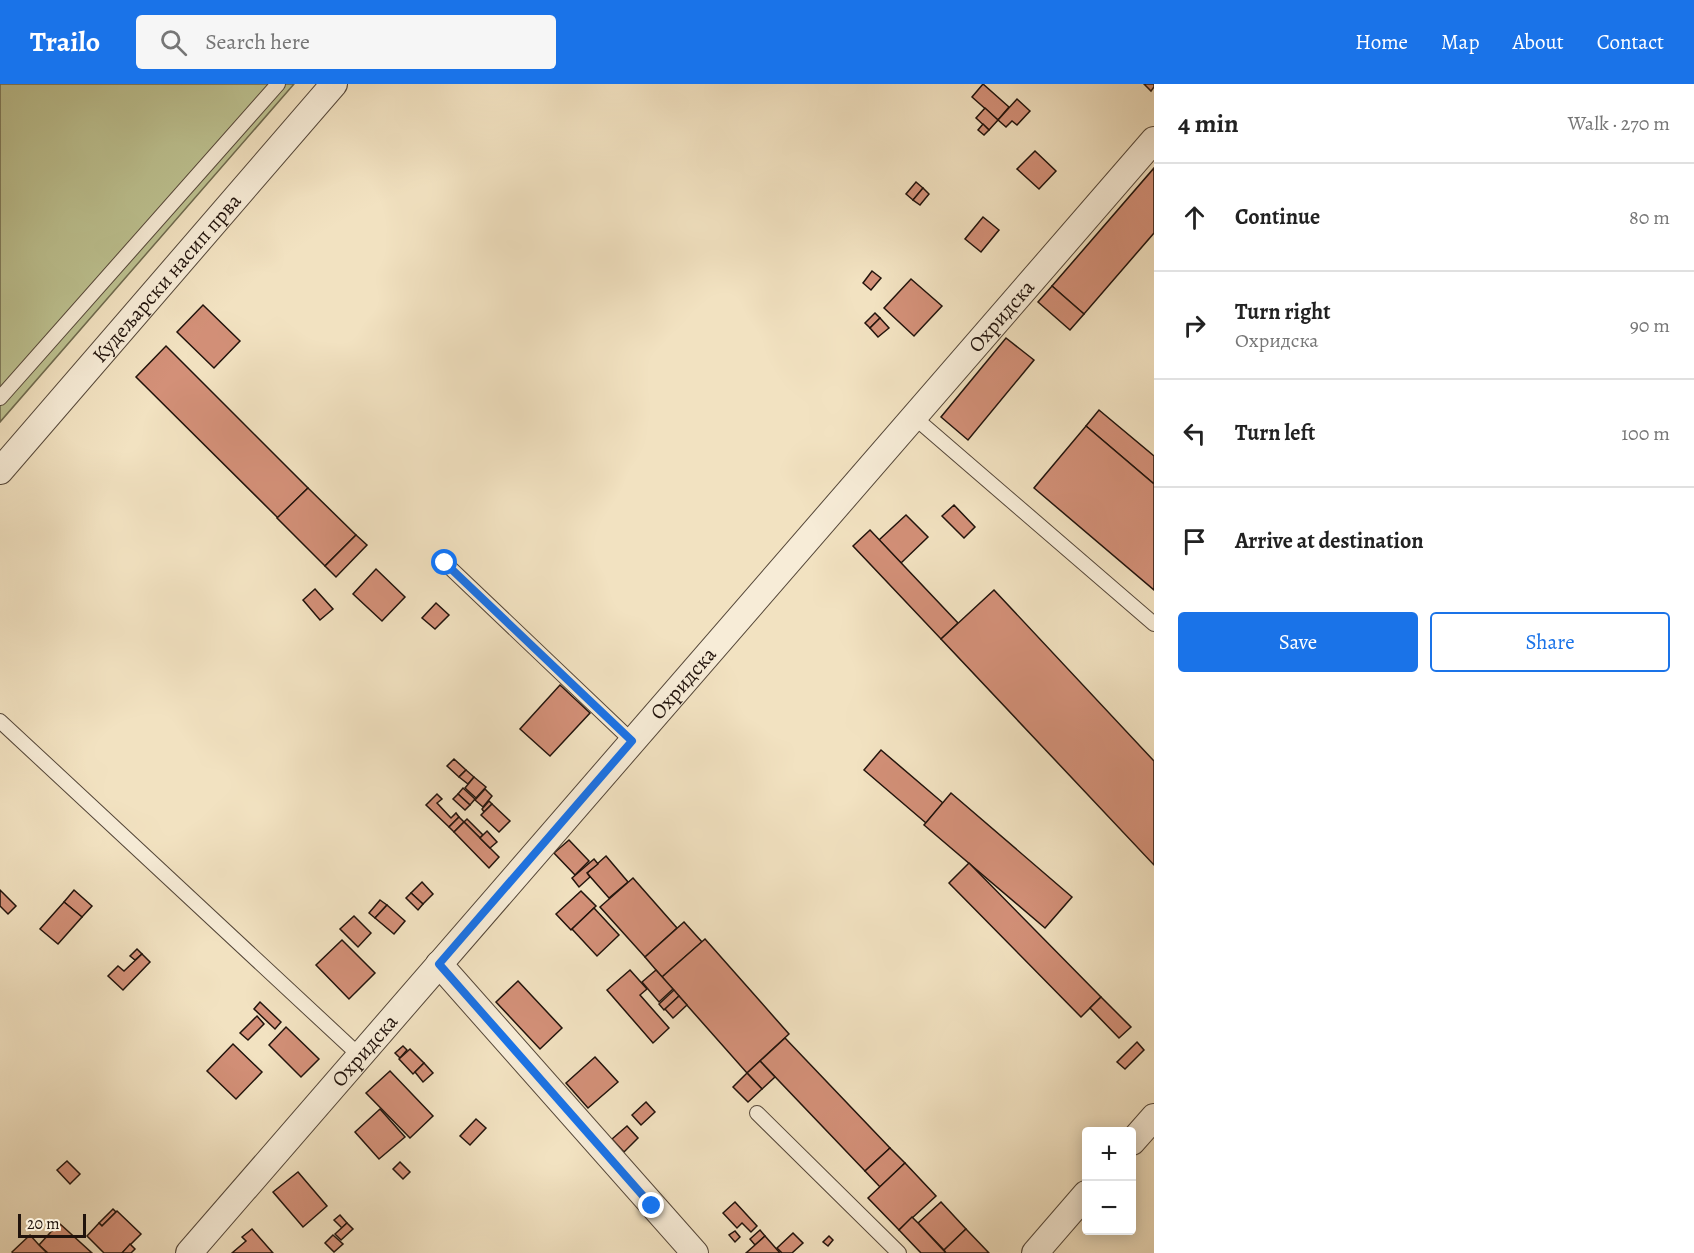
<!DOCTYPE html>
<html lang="en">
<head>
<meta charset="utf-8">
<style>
	body { margin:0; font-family:Alegreya,serif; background:#f6f6f6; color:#222 }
	.controls { position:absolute; right:18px; bottom:18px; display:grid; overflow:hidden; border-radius:6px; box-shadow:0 3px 15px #0003 }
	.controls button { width:54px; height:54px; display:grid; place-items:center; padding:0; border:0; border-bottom:2px solid #e0e0e0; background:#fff; color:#222; font:30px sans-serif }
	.scale { position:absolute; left:18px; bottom:15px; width:68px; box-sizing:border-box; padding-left:6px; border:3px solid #21130c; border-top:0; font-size:16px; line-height:21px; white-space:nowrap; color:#21130c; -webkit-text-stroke:4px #f7ecd7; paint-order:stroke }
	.stop { position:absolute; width:18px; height:18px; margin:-14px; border:4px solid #1a73e8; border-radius:50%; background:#fff }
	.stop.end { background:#1a73e8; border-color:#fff; box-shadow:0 2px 6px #0008 }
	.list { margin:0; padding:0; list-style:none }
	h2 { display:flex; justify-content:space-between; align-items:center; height:78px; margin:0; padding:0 24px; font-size:26px }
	h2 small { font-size:20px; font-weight:400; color:#767676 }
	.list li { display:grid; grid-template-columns:39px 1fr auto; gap:18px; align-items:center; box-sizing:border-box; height:108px; padding:0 24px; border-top:2px solid #e0e0e0 }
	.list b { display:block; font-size:22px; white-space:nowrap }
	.list p { margin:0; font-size:20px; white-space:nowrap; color:#767676 }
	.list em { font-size:20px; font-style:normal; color:#767676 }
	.actions { display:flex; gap:12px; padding:18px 24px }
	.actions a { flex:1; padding:14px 0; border:2px solid #1a73e8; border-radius:6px; text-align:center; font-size:21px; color:#1a73e8 }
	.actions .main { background:#1a73e8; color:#fff }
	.icon { flex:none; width:33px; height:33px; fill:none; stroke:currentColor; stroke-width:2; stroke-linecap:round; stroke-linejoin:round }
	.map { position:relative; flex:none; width:1154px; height:1169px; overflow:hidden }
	header { display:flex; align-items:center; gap:36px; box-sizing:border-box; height:84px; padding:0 30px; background:#1a73e8; color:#fff }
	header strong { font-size:28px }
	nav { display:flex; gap:33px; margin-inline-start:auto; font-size:21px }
	.search { width:420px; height:54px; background:#f6f6f6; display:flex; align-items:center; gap:15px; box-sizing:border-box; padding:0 21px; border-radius:6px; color:#767676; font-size:22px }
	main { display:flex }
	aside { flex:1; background:#fff }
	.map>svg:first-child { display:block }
	.green { fill:#bdc291; stroke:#6f6a4e; stroke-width:1.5 }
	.building { fill:#d39078; stroke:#21130c; stroke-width:1.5 }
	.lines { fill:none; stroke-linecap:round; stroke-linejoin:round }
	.lane-casing { stroke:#554739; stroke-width:16 }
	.street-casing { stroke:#554739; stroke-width:28 }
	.lane { stroke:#f7ecd7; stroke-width:14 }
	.street { stroke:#f7ecd7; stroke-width:26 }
	.route { stroke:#1a73e8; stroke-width:8 }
	.labels { text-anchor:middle; stroke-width:4.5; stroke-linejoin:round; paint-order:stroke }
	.street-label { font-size:21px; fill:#21130c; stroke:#f7ecd7 }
</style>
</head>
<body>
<header>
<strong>Trailo</strong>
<div class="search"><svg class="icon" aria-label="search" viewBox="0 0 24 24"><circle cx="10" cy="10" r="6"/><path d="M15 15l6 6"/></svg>Search here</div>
<nav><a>Home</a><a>Map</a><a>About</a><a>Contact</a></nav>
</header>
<main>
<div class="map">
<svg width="1154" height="1169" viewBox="0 0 1154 1169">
	<rect width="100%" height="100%" fill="#f2e2c1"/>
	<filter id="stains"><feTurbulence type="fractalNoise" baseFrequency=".00333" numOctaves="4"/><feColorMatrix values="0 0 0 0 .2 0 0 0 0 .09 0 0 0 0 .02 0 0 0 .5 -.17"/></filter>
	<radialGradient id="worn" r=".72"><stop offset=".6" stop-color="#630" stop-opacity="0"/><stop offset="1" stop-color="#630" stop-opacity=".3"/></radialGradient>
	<!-- green -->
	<path class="green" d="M0,0H294L0,338Z"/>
	<!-- building -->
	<g class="building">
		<path d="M983,0L1009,23L998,36L972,13Z"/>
		<path d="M1144,0H1154V3L1151,7Z"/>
		<path d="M1017,15L1030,27L1017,41L1012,37L1006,43L998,36Z"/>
		<path d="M985,24L998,36L989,46L976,34Z"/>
		<path d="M983,40L989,46L984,51L978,46Z"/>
		<path d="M1035,67L1056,87L1039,105L1017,85Z"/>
		<path d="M1154,84V149L1084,230L1052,202Z"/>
		<path d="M916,98L923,104L913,116L906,110Z"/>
		<path d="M923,104L929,110L920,121L913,116Z"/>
		<path d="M983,133L999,146L981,168L965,155Z"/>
		<path d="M872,187L881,194L871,206L863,199Z"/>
		<path d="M911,195L942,222L914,252L884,224Z"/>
		<path d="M1052,202L1084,230L1070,246L1038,218Z"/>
		<path d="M203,221L240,257L214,284L177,248Z"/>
		<path d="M875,229L880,234L870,244L865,239Z"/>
		<path d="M880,234L889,244L878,253L870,244Z"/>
		<path d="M1006,254L1034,276L968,356L941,333Z"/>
		<path d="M166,262L308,404L278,434L136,293Z"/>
		<path d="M1099,326L1154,372V400L1086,342Z"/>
		<path d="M1086,342L1154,400V506L1034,404Z"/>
		<path d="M308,404L356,451L325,482L277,434Z"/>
		<path d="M954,421L975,443L964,454L942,432Z"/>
		<path d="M906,431L928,453L901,479L879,456Z"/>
		<path d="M870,446L958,539L941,555L853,462Z"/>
		<path d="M356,451L367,461L336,493L325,482Z"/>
		<path d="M376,485L405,513L382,537L353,510Z"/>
		<path d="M315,505L333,525L320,536L303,516Z"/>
		<path d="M994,506L1154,677V781L941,555Z"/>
		<path d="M436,519L449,531L435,545L422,534Z"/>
		<path d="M560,601L590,629L550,672L520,645Z"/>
		<path d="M881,666L943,719L926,739L864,686Z"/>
		<path d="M454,675L466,686L459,693L447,682Z"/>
		<path d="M466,686L474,693L468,700L459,693Z"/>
		<path d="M474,693L486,703L476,714L465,704Z"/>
		<path d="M463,704L475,715L470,721L458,710Z"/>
		<path d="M485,705L492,712L483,723L475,716Z"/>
		<path d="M951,709L1072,813L1045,844L924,741Z"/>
		<path d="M437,710L442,715L437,719L451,734L456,729L459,733L449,743L426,721Z"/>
		<path d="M458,710L470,721L465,726L453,715Z"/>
		<path d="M489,717L492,720L484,728L482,725Z"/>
		<path d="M492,720L510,737L499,748L481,731Z"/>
		<path d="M459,733L464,738L454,748L449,743Z"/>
		<path d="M467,735L483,751L480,754L464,738Z"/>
		<path d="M464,738L499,773L489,784L454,748Z"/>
		<path d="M487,747L497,758L490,764L480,754Z"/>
		<path d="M569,756L589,777L575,791L554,769Z"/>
		<path d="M606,772L628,798L609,814L587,789Z"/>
		<path d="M594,775L598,780L587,789L590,793L579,803L572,794Z"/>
		<path d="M969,779L1101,913L1081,933L949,799Z"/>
		<path d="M633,794L677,844L645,873L600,823Z"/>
		<path d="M422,798L433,810L423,820L411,809Z"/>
		<path d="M0,806L16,822L8,830L0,822Z"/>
		<path d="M74,806L92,822L82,833L64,818Z"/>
		<path d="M581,807L596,822L571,846L556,830Z"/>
		<path d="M411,809L423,820L418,826L406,814Z"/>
		<path d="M380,816L387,821L375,834L369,829Z"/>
		<path d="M64,818L82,833L58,860L40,845Z"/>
		<path d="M387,821L405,837L394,850L375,834Z"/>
		<path d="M594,824L619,851L597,872L572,845Z"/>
		<path d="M354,832L371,849L358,863L340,845Z"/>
		<path d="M684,838L702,858L662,893L645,873Z"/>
		<path d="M705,855L789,950L747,989L662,893Z"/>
		<path d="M342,856L375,889L349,915L316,881Z"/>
		<path d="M137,865L142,870L135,876L130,872Z"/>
		<path d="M142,870L150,878L123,906L108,892L118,882L124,887Z"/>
		<path d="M630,886L647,905L640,911L669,944L653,959L607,906Z"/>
		<path d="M656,886L673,905L659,918L642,898Z"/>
		<path d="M518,897L562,944L540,965L496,918Z"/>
		<path d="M674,906L679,912L664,926L659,920Z"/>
		<path d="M679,912L687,921L673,934L665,925Z"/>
		<path d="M1101,913L1131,943L1119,954L1090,924Z"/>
		<path d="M260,918L281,938L275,945L254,925Z"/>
		<path d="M257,932L264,940L248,956L240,949Z"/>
		<path d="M286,943L319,975L301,993L269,961Z"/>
		<path d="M785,954L890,1064L865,1087L760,977Z"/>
		<path d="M1137,958L1144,966L1125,985L1117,978Z"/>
		<path d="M233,960L262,988L236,1015L207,987Z"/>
		<path d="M403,962L407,966L400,974L395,969Z"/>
		<path d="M410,965L424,979L413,990L399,975Z"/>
		<path d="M595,973L618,998L588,1024L566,999Z"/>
		<path d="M760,977L775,993L762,1005L747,989Z"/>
		<path d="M424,979L433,989L423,998L415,988Z"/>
		<path d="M390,987L433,1032L410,1054L366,1009Z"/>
		<path d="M747,989L762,1005L748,1018L733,1003Z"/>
		<path d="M646,1018L655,1028L641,1041L632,1031Z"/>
		<path d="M380,1025L405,1053L379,1075L355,1048Z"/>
		<path d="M476,1035L486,1044L470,1061L460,1052Z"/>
		<path d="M627,1042L638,1054L624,1068L612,1055Z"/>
		<path d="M890,1064L905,1079L880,1103L865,1087Z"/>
		<path d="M67,1077L80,1090L70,1100L57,1086Z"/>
		<path d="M400,1078L410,1088L403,1095L393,1085Z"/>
		<path d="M905,1079L936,1112L899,1146L868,1114Z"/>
		<path d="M298,1088L327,1122L303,1143L273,1108Z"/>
		<path d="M735,1118L757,1142L751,1148L742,1139L737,1144L723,1129Z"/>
		<path d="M941,1118L966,1145L944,1166L918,1139Z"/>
		<path d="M113,1125L116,1128L102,1142L99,1139Z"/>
		<path d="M117,1127L141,1150L122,1169H104L87,1152L99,1139L102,1142Z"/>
		<path d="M340,1131L347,1139L342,1144L334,1136Z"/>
		<path d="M912,1133L918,1139L946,1169H921L899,1146Z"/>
		<path d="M59,1139L92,1169H48L39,1161Z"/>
		<path d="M347,1139L353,1145L341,1156L335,1150Z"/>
		<path d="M252,1145L273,1169H232L246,1157L242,1153Z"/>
		<path d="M966,1145L989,1169H946L944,1166Z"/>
		<path d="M760,1146L765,1152L755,1161L750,1155Z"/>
		<path d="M735,1147L740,1153L735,1158L729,1151Z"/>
		<path d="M793,1149L803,1159L792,1169H782L777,1164Z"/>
		<path d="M30,1151L39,1161L47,1169H13L12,1168Z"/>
		<path d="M333,1151L343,1160L334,1168L325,1159Z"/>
		<path d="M765,1152L780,1169H746L755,1161Z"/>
		<path d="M829,1152L833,1156L828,1162L823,1158Z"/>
		<path d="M130,1160L135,1165L131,1169H122Z"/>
	</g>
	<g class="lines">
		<!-- lane casing -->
		<g class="lane-casing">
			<g id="lane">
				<path d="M0,314L278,0"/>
				<path d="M914,333L1154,540"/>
				<path d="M445,479L632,657"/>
				<path d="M0,637L360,972"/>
				<path d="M757,1029L899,1169"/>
			</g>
		</g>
		<!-- street casing -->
		<g class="street-casing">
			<g id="street">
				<path id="s1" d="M0,387L334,0"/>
				<path d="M439,880L695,1169"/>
				<path d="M1132,1058L1154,1033"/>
				<path id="s2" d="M189,1169L1154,56"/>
				<path d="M1035,1169L1086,1110"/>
			</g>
		</g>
		<!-- lane -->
		<use href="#lane" class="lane"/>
		<!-- street -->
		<use href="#street" class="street"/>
	</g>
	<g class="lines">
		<!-- route -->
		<path class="route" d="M445,479L632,657L439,880L652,1122"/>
	</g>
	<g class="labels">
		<!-- street labels -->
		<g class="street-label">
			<text dy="7" stroke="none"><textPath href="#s1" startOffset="255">Кудељарски насип прва</textPath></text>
			<text dy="7" stroke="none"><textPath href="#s2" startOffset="1240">Охридска</textPath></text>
			<text dy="7" stroke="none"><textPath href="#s2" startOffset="754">Охридска</textPath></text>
			<text dy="7" stroke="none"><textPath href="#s2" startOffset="268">Охридска</textPath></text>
		</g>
	</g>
	<rect width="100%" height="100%" filter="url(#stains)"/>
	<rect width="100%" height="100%" fill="url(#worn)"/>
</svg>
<div class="controls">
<button>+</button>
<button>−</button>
</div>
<div class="scale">20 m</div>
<div class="stop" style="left:445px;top:479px"></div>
<div class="stop end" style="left:652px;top:1122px"></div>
</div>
<aside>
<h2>4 min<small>Walk · 270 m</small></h2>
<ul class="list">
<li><svg class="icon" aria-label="ahead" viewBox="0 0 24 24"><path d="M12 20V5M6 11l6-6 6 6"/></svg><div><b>Continue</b></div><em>80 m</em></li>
<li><svg class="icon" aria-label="right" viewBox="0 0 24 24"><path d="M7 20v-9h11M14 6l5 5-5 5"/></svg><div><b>Turn right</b><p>Охридска</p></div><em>90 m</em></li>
<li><svg class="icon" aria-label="left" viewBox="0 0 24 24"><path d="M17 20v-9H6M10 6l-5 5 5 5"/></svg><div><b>Turn left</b></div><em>100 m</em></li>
<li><svg class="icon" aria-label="arrive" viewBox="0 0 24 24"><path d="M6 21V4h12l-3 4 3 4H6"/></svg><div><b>Arrive at destination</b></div></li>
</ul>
<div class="actions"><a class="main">Save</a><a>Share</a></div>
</aside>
</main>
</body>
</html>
